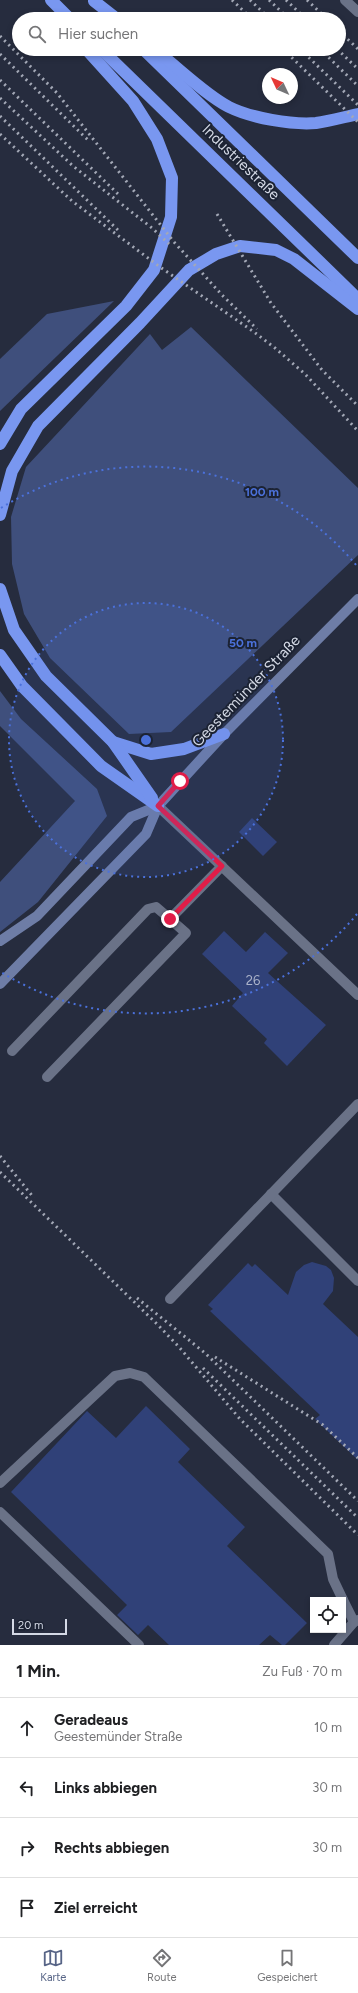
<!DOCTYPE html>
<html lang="de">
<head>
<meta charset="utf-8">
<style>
	body { margin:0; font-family:Figtree,sans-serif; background:#f6f6f6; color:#202124 }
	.controls { position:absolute; right:12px; bottom:12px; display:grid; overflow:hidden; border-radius:0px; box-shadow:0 2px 6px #0003 }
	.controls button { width:36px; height:36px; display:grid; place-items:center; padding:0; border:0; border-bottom:1px solid #e0e0e0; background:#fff; color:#202124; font:20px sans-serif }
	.compass { position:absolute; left:262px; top:68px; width:36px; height:36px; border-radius:50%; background:#fff; box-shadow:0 2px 6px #0003; rotate:314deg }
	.scale { position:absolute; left:12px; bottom:10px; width:55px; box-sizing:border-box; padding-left:4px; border:2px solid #d4d9e5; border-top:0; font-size:11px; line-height:14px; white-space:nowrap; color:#d4d9e5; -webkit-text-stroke:3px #1c2334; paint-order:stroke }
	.stop { position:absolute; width:12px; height:12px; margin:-9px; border:3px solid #e11d48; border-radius:50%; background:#fff }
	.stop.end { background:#e11d48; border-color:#fff; box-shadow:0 1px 4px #0008 }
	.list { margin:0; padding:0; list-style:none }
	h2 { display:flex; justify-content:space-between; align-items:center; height:52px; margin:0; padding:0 16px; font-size:17px }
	h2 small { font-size:13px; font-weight:400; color:#757577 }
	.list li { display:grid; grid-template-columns:26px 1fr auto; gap:12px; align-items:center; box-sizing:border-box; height:60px; padding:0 16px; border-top:1px solid #e0e0e0 }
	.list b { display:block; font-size:15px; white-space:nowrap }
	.list p { margin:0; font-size:13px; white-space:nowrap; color:#757577 }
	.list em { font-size:13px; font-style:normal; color:#757577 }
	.icon { flex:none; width:22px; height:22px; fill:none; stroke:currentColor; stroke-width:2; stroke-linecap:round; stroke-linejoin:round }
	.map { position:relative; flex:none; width:358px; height:1645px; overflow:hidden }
	.search { position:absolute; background:#fff; box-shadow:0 2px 6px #0003; left:12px; right:12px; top:12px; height:44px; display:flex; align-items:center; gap:10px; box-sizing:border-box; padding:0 14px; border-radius:22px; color:#757577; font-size:15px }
	.sheet { height:292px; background:#fff }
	nav { display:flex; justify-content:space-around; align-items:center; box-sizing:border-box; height:56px; border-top:1px solid #e0e0e0; background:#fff; font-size:11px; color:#757577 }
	nav a { display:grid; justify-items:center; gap:2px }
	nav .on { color:#576486 }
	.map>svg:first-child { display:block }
	.green { fill:#3f4f7c }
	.building { fill:#304178 }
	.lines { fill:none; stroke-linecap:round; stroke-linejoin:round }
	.lane { stroke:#6a7287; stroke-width:10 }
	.secondary { stroke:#6e7da6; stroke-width:10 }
	.highway { stroke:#7997f0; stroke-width:12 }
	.rail { stroke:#a3a8b6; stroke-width:3; stroke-dasharray:2 4; stroke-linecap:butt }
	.route { stroke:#e11d48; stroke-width:5 }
	.ring { fill:none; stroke:#4b71db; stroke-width:2; stroke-dasharray:2 4 }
	.labels { text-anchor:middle; stroke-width:4; stroke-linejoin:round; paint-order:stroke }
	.number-label { font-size:13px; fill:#abb3ca }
	.street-label { font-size:15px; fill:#d4d9e5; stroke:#1c2334 }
	.centre { fill:#4b71db; stroke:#1c2334; stroke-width:2 }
	.ring-label { font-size:12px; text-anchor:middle; font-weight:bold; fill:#4b71db; stroke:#1c2334; stroke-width:4; stroke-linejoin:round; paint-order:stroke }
</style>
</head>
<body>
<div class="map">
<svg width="358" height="1645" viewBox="0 0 358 1645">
	<rect width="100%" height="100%" fill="#262c3e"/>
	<!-- green -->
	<g class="green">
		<path d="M114,301L0,411V359L47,314Z"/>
		<path d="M191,327L358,488V555L171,732L129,734L50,658L24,614L12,564L11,517L26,467L150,334L162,350Z"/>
		<path d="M0,691L21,719L97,789L107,816L38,902L0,932V882L75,801L0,726Z"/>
	</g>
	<!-- building -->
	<g class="building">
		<path d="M252,818L277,842L263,856L239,832Z"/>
		<path d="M224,931L246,952L265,932L288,953L268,973L326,1025L287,1066L264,1043L267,1039L232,1006L243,993L202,954Z"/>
		<path d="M312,1262L326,1266L331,1270L334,1278L333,1291L323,1304L358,1337V1460L315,1419L320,1415L210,1311L213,1309L208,1305L248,1263L252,1267L255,1264L288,1295L296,1272L304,1265Z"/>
		<path d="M146,1406L190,1449L178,1462L245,1527L227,1546L307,1623L285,1645H282L270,1635L259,1645H169L148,1625L138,1635L117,1615L127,1605L11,1492L87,1411L116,1438Z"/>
	</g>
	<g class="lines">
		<!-- lane -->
		<g class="lane">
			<path d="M345,0L358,12"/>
			<path d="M158,806L358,995"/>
			<path d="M12,1051L148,909L156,907L170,919L222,866"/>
			<path d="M47,1077L186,933L170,919"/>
			<path d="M271,1194L358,1281"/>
			<path d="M170,1299L358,1104"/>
			<path d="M0,1483L115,1376L130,1373L144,1377L328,1554L333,1579L343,1600"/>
			<path d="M0,1512L139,1645"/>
			<path d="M343,1600L354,1622L358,1620"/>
			<path d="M334,1645L354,1622"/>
		</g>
		<!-- secondary -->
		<g class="secondary">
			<path d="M0,941L37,916L131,817L158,806"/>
			<path d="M0,984L146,834L158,806L224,734L358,599"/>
		</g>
		<!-- highway -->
		<g class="highway">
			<path d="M51,0L70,19"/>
			<path d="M94,1L117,19"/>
			<path d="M101,49L358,299"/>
			<path d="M143,49L358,258"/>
			<path d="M154,49C178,67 203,93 229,107C251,118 292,125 316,123C330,121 344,117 358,114"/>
			<path d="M0,444L21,409L126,306L154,270L171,217L172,178L157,139L133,101L86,49"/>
			<path d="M0,515L12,471L38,426L140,323L189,270L216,254L240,246L276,250L294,259L358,309"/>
			<path d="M0,589L14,630L46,676L113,742L151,754L184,749L224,734"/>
			<path d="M0,655L22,686L101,766L158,806"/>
			<path d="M113,742L152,798"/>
		</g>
		<!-- rail -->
		<g class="rail">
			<path d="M232,0L252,19"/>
			<path d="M250,0L270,19"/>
			<path d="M269,0L289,19"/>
			<path d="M286,0L306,19"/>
			<path d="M307,0L327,19"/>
			<path d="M339,31L358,49"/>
			<path d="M0,36L57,93L174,242L222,295L257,329"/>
			<path d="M283,49L358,122"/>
			<path d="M300,49L358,105"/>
			<path d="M320,49L358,86"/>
			<path d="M337,49L358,69"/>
			<path d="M0,54L90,142"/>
			<path d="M0,80L118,194"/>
			<path d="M0,98L73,166L152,228L169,244"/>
			<path d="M0,116L120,232"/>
			<path d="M0,134L72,201L160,267L254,332L275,348L305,374L358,431"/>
			<path d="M217,214L271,303L322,370L358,406"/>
			<path d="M0,1156L34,1198"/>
			<path d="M0,1172L158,1325L179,1347L240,1419L358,1535"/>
			<path d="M137,1298L205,1353L358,1501"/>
			<path d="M215,1357L323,1425L358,1458"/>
			<path d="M203,1368L358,1518"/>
		</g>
	</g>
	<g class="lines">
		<!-- route -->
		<path class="route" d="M170,919L222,866L158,806L180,781"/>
	</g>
	<!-- distance rings -->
	<circle cx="146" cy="740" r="137" fill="#4b71db" fill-opacity=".12"/>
	<g class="ring">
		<circle cx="146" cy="740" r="137"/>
		<path d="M357 914A274 274 0 0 1 1 972M1 508A274 274 0 0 1 357 566"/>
	</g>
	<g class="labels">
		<!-- number labels -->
		<g class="number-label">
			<text x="253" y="985">26</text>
		</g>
		<!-- street labels -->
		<g class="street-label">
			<text transform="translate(241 162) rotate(44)" y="5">Industriestraße</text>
			<text transform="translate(246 691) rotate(-46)" y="5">Geestemünder Straße</text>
		</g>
	</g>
	<circle cx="146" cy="740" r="6" class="centre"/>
	<g class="ring-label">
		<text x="262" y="496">100 m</text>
		<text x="243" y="647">50 m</text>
	</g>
</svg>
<div class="controls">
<button><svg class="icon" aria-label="locate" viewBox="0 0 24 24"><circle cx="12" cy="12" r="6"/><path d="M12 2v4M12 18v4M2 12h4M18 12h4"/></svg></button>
</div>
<svg class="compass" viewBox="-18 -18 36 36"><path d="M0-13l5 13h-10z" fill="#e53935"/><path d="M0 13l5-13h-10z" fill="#757577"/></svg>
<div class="scale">20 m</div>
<div class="stop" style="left:180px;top:781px"></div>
<div class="stop end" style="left:170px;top:919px"></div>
<div class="search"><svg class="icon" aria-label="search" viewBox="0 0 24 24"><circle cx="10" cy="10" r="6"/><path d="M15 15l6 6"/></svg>Hier suchen</div>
</div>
<section class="sheet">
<h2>1 Min.<small>Zu Fuß · 70 m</small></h2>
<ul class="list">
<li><svg class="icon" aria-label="ahead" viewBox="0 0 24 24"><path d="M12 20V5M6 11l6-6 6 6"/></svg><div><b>Geradeaus</b><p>Geestemünder Straße</p></div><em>10 m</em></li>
<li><svg class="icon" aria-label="left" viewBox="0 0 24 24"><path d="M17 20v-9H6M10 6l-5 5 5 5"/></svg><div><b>Links abbiegen</b></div><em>30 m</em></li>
<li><svg class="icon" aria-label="right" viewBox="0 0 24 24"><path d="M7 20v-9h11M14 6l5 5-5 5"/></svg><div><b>Rechts abbiegen</b></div><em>30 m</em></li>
<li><svg class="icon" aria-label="arrive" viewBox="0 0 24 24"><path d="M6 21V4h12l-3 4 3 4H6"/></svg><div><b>Ziel erreicht</b></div></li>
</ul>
</section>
<nav>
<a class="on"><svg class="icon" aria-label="map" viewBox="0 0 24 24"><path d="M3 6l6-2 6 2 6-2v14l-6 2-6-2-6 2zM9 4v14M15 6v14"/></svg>Karte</a>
<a><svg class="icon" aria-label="directions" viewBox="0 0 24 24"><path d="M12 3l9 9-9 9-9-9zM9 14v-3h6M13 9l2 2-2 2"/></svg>Route</a>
<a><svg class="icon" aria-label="saved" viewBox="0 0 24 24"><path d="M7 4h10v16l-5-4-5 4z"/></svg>Gespeichert</a>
</nav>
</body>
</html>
